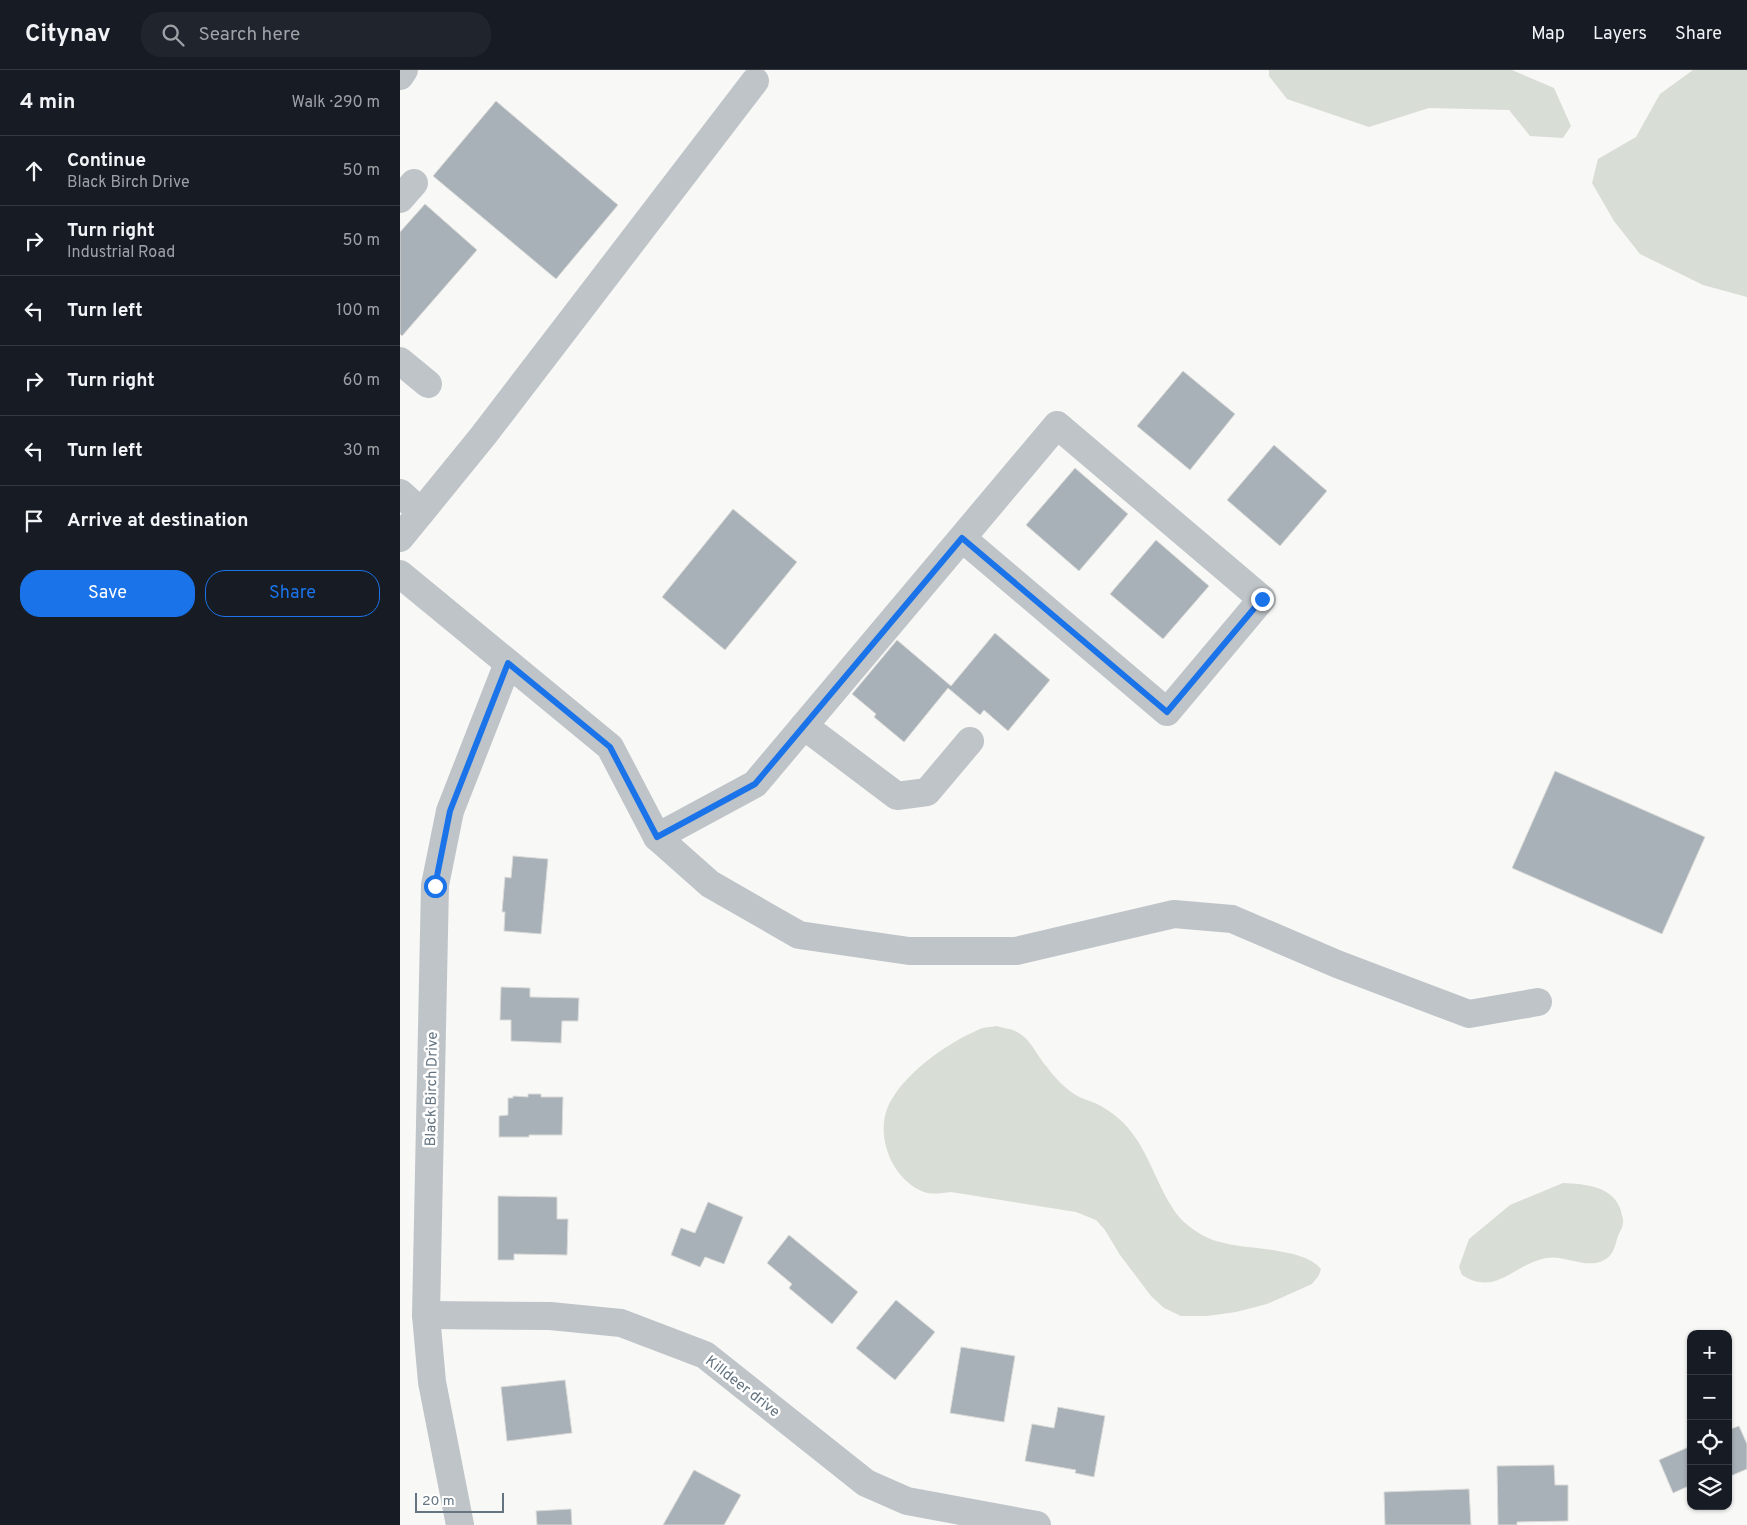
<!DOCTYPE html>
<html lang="en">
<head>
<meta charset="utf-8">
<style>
	body { margin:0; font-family:Overpass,sans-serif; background:#20242c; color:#f1f3f6 }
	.controls { position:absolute; right:15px; bottom:15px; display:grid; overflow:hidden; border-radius:10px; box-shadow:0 1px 4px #0004 }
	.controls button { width:45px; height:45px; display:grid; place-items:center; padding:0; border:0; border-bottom:1px solid #363941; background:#171b24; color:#f1f3f6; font:25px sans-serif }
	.scale { position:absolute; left:15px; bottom:12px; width:89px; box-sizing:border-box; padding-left:5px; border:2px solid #647480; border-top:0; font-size:14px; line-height:18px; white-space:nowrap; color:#647480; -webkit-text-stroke:4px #fff; paint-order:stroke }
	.stop { position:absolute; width:15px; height:15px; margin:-11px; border:4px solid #1a73e8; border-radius:50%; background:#fff }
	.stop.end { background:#1a73e8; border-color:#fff; box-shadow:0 1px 5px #0008 }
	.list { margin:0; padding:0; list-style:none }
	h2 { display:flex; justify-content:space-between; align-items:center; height:65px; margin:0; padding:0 20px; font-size:21px }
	h2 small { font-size:16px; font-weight:400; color:#9ea1a6 }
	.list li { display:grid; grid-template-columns:32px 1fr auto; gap:15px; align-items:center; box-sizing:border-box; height:70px; padding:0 20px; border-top:1px solid #363941 }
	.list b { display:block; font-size:19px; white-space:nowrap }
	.list p { margin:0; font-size:16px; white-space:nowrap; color:#9ea1a6 }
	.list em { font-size:16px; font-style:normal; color:#9ea1a6 }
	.actions { display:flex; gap:10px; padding:15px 20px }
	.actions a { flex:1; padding:11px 0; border:1px solid #1a73e8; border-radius:20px; text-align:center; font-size:18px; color:#1a73e8 }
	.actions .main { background:#1a73e8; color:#fff }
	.icon { flex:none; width:28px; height:28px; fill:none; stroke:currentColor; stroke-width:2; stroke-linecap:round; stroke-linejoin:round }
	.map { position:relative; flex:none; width:1347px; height:1455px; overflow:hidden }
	header { display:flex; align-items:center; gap:30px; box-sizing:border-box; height:70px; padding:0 25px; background:#171b24; border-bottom:1px solid #363941 }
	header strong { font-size:24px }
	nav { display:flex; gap:28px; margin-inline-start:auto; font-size:18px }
	.search { width:350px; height:45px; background:#20242c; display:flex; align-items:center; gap:12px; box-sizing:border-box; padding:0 18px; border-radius:20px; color:#9ea1a6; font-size:19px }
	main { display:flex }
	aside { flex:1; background:#171b24 }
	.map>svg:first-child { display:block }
	.green { fill:#d8ddd5 }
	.building { fill:#a8b1b7; stroke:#dadad8 }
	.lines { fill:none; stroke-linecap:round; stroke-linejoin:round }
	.minor { stroke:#bfc4c8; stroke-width:28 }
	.route { stroke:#1a73e8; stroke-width:6 }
	.labels { text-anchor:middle; stroke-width:5; stroke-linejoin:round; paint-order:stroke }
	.street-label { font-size:15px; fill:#647480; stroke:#fff }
</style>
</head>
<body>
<header>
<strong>Citynav</strong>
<div class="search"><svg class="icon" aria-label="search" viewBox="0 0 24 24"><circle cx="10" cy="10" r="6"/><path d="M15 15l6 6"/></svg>Search here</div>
<nav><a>Map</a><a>Layers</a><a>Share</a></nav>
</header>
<main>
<aside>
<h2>4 min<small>Walk · 290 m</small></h2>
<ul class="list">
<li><svg class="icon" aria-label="ahead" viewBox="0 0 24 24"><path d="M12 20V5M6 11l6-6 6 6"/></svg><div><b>Continue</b><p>Black Birch Drive</p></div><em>50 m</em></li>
<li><svg class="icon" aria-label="right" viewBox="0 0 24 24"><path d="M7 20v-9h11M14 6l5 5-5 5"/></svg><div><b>Turn right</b><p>Industrial Road</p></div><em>50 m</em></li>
<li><svg class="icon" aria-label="left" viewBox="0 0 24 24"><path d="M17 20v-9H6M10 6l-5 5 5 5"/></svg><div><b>Turn left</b></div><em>100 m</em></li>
<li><svg class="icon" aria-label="right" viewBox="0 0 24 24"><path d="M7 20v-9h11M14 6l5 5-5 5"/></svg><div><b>Turn right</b></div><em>60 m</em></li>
<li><svg class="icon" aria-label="left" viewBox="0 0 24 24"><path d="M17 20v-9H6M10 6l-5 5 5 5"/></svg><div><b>Turn left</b></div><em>30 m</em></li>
<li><svg class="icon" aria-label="arrive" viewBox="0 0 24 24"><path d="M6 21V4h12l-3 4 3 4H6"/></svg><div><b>Arrive at destination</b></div></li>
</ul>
<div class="actions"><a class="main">Save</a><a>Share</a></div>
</aside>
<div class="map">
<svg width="1347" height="1455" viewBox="0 0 1347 1455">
	<rect width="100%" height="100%" fill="#f8f8f6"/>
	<!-- green -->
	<g class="green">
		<path d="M869,0H1112L1154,18L1171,56L1163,68L1130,66L1109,40L1029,38L969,57L887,29L869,6Z"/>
		<path d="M1293,0H1347V227L1303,215L1240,184L1214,151L1192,113L1198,89L1236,67L1260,24Z"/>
		<path d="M597,956C602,958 609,958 615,961C631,968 636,985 647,997C654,1007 664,1017 674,1024C680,1028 688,1030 695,1033C712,1041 727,1054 737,1070C752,1092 765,1135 784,1152C794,1161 807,1169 820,1172C845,1180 904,1177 921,1199L919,1205L912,1214L867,1234L836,1242L807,1246H781L764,1238L751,1226L720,1185L705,1160L696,1150L676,1142L551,1122C542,1123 532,1125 524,1122C493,1110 476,1069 487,1039C500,1006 547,973 578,960C583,957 590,957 597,956Z"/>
		<path d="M1163,1113C1185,1114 1214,1116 1221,1141C1221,1144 1224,1149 1223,1152C1223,1156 1220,1162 1218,1166C1215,1175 1214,1184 1206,1189C1188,1201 1165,1184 1146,1188C1114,1194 1096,1227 1062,1205L1059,1197L1069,1169L1110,1135Z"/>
	</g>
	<!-- building -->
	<g class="building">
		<path d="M96,31L218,135L156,209L33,106Z"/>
		<path d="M25,134L77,180L2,266L0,264V162Z"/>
		<path d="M783,301L835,344L790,400L737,356Z"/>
		<path d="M874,375L927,421L880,476L827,430Z"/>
		<path d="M675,398L728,444L679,501L626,455Z"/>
		<path d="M333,439L397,492L325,580L262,527Z"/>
		<path d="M756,470L809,516L763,569L710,524Z"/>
		<path d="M595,563L650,610L608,661L584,640L580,645L548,618L504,672L474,647L476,644L452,624L497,570L551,616Z"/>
		<path d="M1155,701L1305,767L1262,864L1112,798Z"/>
		<path d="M113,786L148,789L141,864L104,861L105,842H102L105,807L111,808Z"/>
		<path d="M101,917L130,918V927L179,928L178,951H162L161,973L111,971V950H100Z"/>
		<path d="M128,1024H141V1027H163L162,1065H129V1067H99V1046L108,1045V1028H113V1026L128,1027Z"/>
		<path d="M98,1126L157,1127V1149H168L167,1185L114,1184V1190H98Z"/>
		<path d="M308,1132L343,1147L324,1194L305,1187L300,1197L271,1185L281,1158L295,1163Z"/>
		<path d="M389,1165L458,1222L432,1254L389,1218L392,1214L367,1193Z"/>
		<path d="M496,1230L535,1262L495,1310L456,1278Z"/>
		<path d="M561,1277L615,1286L604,1352L550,1343Z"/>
		<path d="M165,1310L172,1363L107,1371L101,1317Z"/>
		<path d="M658,1337L705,1346L694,1407L675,1403L676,1400L625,1391L632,1354L654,1358Z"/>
		<path d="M1339,1356L1347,1374V1399L1328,1407V1360Z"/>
		<path d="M1291,1376V1415L1273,1423L1259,1390Z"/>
		<path d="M1154,1395L1155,1415H1168V1451L1117,1452V1455H1098L1097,1396Z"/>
		<path d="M294,1400L341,1425L324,1455H263Z"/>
		<path d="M1069,1419L1071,1455H985L984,1422Z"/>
		<path d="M171,1439L172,1455H137L136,1441Z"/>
	</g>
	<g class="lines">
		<!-- minor -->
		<g class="minor">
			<path d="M0,6L4,0"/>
			<path d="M0,129L14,113"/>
			<path d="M0,291L28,314"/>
			<path d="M0,423L21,442"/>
			<path d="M0,468L83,366L355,11"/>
			<path d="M0,504L210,677L257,767L310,814L399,865L509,881H616L774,844L832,849L937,894L1069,944L1138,932"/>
			<path d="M404,656L497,726L527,722L570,671"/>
			<path d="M257,767L355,714L657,355L862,529L767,642L562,468"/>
			<path d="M26,1245L150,1246L221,1253L305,1285L466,1413L507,1431L637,1455"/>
			<path d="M60,1455L32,1312L26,1245L35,815L50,741L108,593"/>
		</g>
	</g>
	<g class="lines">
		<!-- route -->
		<path class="route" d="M35,816L50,741L108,593L210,677L257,767L355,714L562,468L767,642L862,529"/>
	</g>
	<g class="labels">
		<!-- street labels -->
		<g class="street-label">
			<text transform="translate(31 1019) rotate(-89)" y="5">Black Birch Drive</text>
			<text transform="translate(343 1316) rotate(38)" y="5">Killdeer drive</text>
		</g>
	</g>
</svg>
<div class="controls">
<button>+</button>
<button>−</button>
<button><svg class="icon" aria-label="locate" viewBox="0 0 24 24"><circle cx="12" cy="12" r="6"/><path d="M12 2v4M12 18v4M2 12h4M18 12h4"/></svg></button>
<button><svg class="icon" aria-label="layers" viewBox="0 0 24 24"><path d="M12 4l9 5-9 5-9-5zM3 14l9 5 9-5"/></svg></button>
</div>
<div class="scale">20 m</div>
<div class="stop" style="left:35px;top:816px"></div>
<div class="stop end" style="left:862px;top:529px"></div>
</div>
</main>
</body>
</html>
